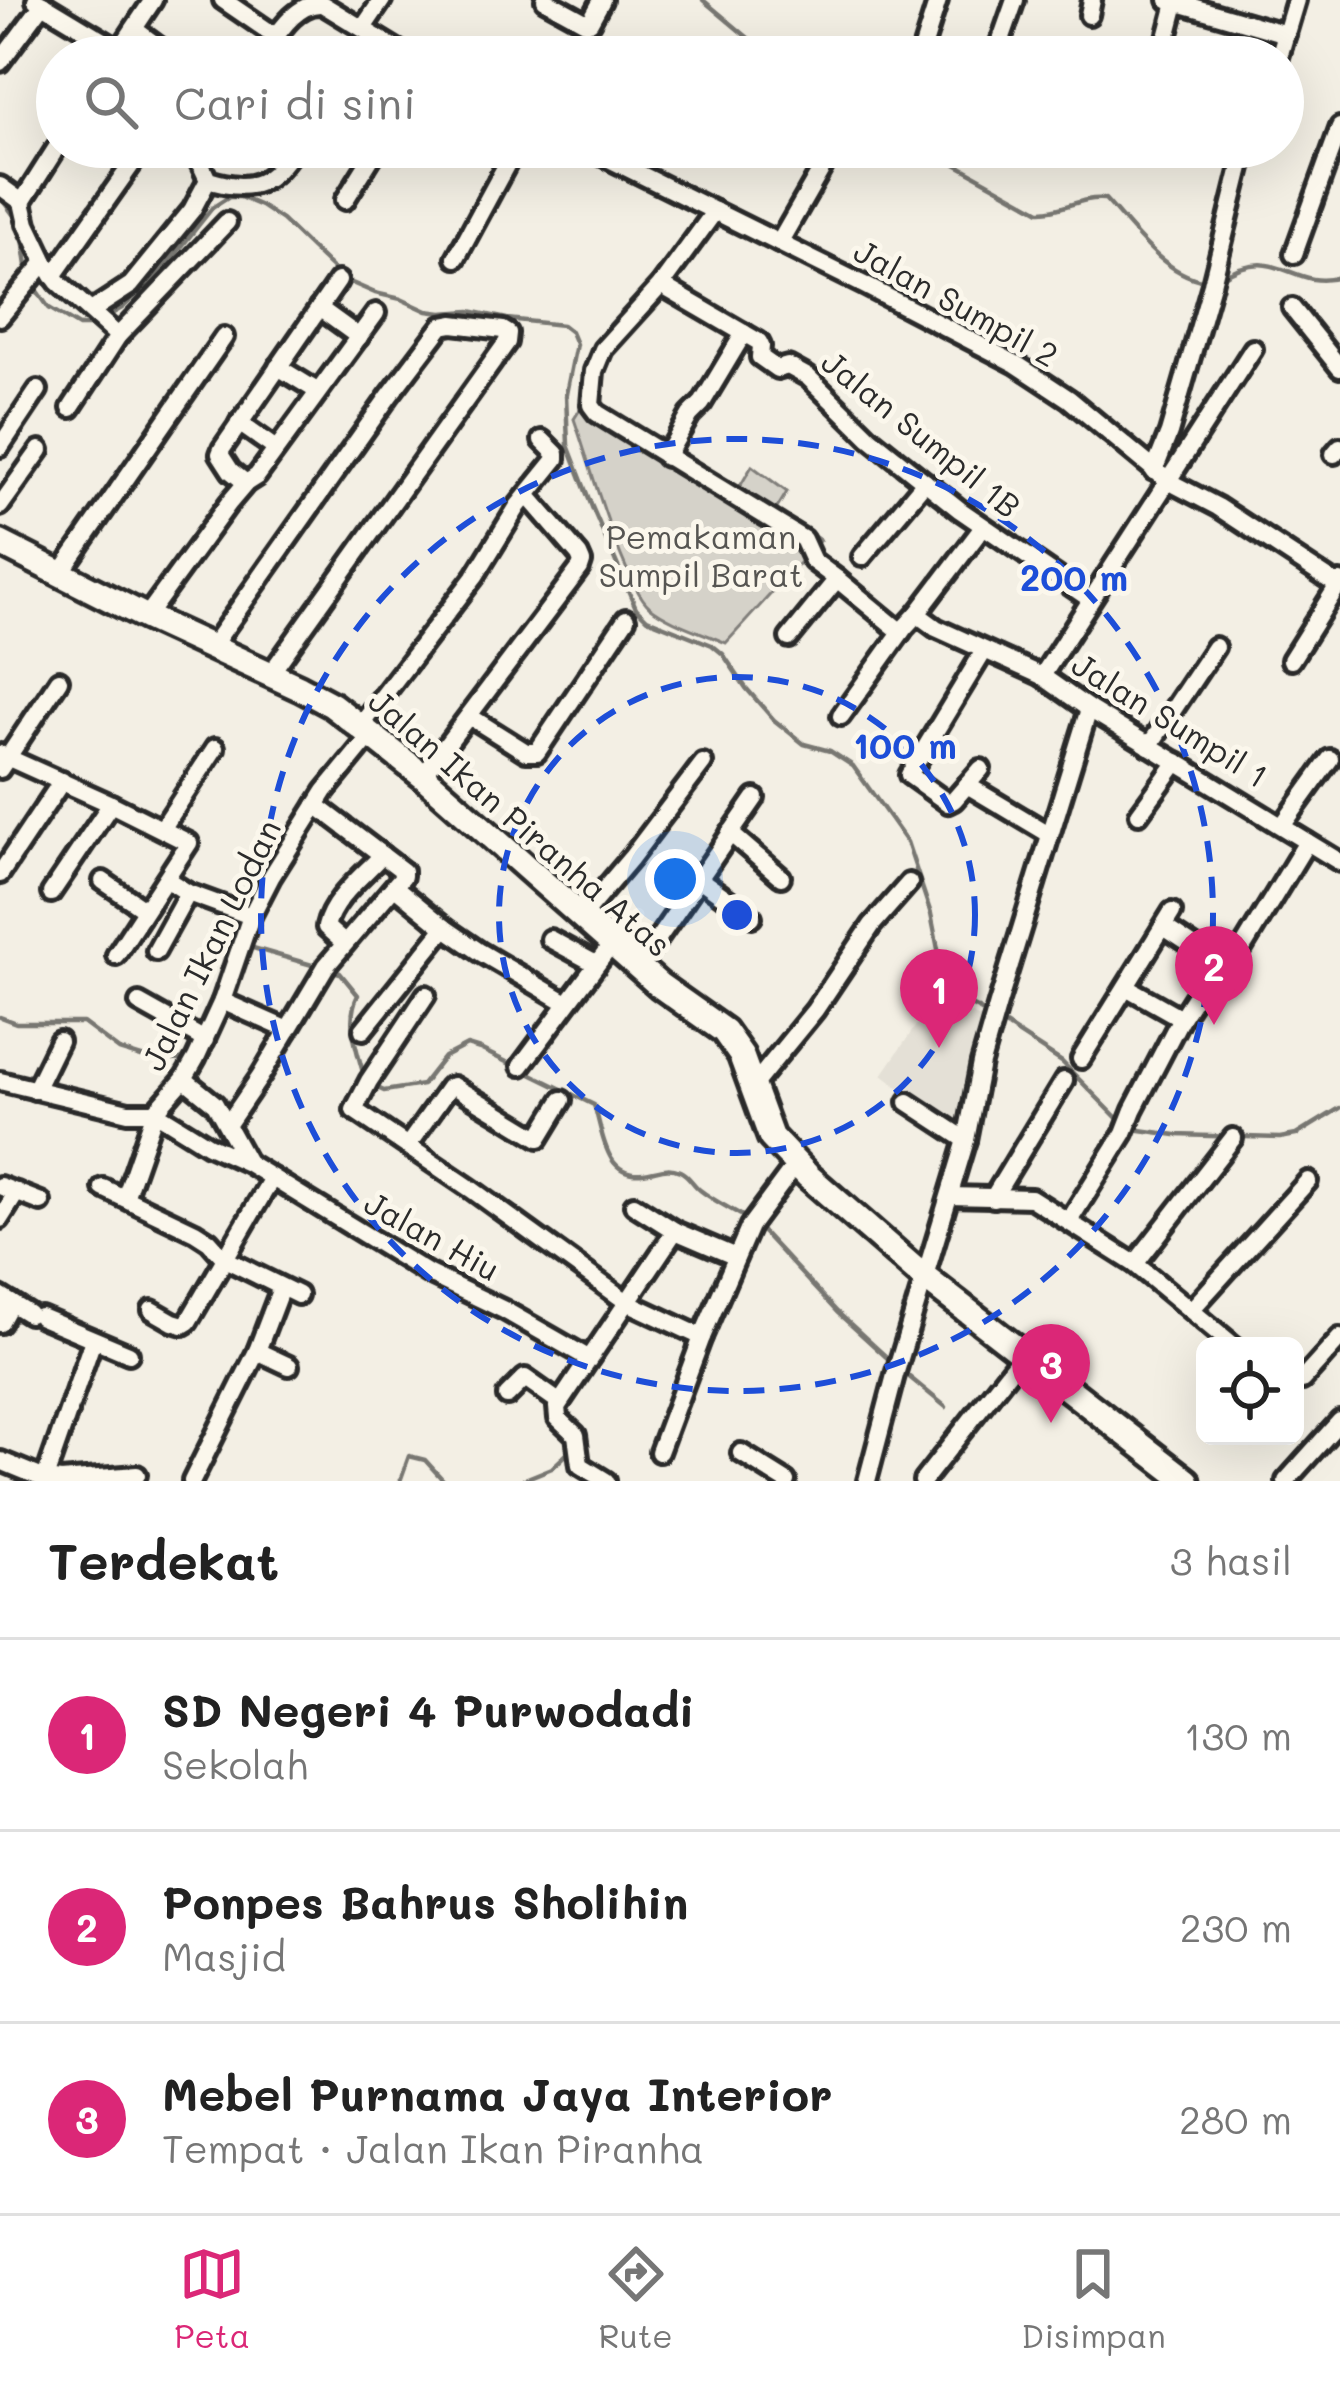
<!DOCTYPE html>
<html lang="id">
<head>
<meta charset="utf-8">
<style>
	body { margin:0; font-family:Mali,sans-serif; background:#f2f2f2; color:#222 }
	.controls { position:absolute; right:36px; bottom:36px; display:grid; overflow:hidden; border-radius:18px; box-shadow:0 12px 48px #0002 }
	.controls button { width:108px; height:108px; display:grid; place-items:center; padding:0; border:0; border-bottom:3px solid #e0e0e0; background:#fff; color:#222; font:60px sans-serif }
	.you { position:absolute; left:675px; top:879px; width:42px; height:42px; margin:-30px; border:9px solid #fff; border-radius:50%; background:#1a73e8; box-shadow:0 0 0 18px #1a73e833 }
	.badge { display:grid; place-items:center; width:78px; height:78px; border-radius:50%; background:#db2777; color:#fff; font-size:39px; font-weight:700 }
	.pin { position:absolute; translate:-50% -99px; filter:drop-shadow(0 3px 6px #0008) }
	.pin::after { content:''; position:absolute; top:63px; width:42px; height:36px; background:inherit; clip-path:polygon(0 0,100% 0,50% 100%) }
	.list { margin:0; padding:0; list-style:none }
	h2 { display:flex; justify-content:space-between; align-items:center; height:156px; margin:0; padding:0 48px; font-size:51px }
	h2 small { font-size:39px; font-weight:400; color:#767676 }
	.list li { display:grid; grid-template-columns:78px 1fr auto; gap:36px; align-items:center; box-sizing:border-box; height:192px; padding:0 48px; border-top:3px solid #e0e0e0 }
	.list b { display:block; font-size:45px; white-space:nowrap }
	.list p { margin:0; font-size:39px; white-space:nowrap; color:#767676 }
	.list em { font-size:39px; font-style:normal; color:#767676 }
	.icon { flex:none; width:66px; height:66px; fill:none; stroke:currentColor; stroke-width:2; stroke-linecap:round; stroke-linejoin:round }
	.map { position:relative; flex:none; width:1340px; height:1481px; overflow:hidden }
	.search { position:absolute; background:#fff; box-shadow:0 12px 48px #0002; left:36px; right:36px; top:36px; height:132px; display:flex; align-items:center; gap:30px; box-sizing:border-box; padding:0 42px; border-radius:66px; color:#767676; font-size:45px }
	.sheet { height:732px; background:#fff }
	nav { display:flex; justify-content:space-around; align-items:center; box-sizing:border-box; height:168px; border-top:3px solid #e0e0e0; background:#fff; font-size:33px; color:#767676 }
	nav a { display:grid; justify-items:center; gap:6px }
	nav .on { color:#db2777 }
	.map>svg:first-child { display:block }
	.built { fill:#e4e0d6 }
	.green { fill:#d5d2c9; stroke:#807e7a; stroke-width:3 }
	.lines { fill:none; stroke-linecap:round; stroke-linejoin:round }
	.stream { stroke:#787772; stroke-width:4.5 }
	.street-casing { stroke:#2b2b2b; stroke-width:26 }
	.secondary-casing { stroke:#2b2b2b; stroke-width:33 }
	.street { stroke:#fbf7ec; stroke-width:16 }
	.secondary { stroke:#fbf7ec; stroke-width:24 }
	.ring { fill:none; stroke:#1d4ed8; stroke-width:6; stroke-dasharray:21 15 }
	.labels { text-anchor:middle; stroke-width:10; stroke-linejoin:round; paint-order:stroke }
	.street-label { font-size:33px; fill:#2b2b2b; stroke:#fbf7ec }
	.park-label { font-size:33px; fill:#565552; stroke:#fbf7ec }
	.centre { fill:#1d4ed8; stroke:#fbf7ec; stroke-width:6 }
	.ring-label { font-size:36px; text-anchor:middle; font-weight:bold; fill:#1d4ed8; stroke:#fbf7ec; stroke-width:10; stroke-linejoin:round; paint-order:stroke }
</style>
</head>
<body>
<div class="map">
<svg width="1340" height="1481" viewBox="0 0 1340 1481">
	<rect width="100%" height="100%" fill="#f3efe4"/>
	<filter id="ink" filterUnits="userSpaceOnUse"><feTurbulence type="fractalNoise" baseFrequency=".00833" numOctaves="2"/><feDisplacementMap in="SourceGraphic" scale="24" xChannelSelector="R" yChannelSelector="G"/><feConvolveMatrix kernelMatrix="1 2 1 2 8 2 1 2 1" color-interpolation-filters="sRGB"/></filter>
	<g filter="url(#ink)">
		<!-- built -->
		<path class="built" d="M939,992L954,1006L987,1021L957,1121L906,1088L903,1091L882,1075Z"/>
		<!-- green -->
		<path class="green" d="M586,400L735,495L752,466L787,492L776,510L820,540L726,643C702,632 670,623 650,607C623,584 588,458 574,419Z"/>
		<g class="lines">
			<!-- stream -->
			<g class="stream">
				<path d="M703,0L771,57"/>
				<path d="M925,147L1040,211C1062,212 1081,196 1105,199C1132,228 1167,280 1211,281"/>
				<path d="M0,197L18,221"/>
				<path d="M22,231L28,273"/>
				<path d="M1221,278C1276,241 1293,292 1340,277"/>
				<path d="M32,284L49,308L79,326H90L122,308L163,270L212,208L229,197H240L261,206L282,220L334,270L352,283L375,293L401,299L427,311L442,313L470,311L507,319L562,325L571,332L576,344L566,394L568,445L592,507L636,608L647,619L712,645L723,654L746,688L774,720L804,744L830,751L853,766L907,842L931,914L944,979L958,998L989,1015"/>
				<path d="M246,946L340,973L358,995C345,1020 357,1050 364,1076"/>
				<path d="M0,1017L16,1023H83L119,1050L148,1059L187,1060"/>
				<path d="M999,1021L1062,1062L1123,1124"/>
				<path d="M371,1085L384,1091L422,1085L444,1057L467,1045L480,1049L594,1105C603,1131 604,1178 643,1173C657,1172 666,1165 680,1171C689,1175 693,1185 700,1190C715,1202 734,1210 749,1220"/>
				<path d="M1133,1129L1176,1135L1280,1138L1296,1135L1340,1108"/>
				<path d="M758,1227L837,1312L894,1364"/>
				<path d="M902,1371L946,1407"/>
				<path d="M400,1481L409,1456L425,1460L444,1481"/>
				<path d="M520,1481L552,1468L571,1450"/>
			</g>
			<!-- street casing -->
			<g class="street-casing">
				<g id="street">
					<path d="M36,0L119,50"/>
					<path d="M223,0L277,37"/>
					<path d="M545,0L587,23L590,22L602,0"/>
					<path d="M1168,0L1286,34"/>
					<path d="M1089,15L1092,0"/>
					<path d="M363,28L382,0"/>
					<path d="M134,29L172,57"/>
					<path d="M115,57L153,0"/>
					<path d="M261,57C276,37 295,2 322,4L409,57"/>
					<path d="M920,57L938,0"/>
					<path d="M995,57L1015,0"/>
					<path d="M1162,57L1176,3"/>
					<path d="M1279,57L1296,0"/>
					<path d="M0,62L43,4"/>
					<path d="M199,147L201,165L208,180C253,194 271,184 295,147"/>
					<path d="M585,147L864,285L1016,364L1069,399L1168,481L1218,507L1337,585"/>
					<path d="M1030,147L1042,152L1063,147"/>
					<path d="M0,186L22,202L27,224L48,268L58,282L118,336"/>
					<path d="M345,200L378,147"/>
					<path d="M22,202L57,147"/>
					<path d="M715,211L661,285L603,349L594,371L591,405L597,413L803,539L813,561L837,579"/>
					<path d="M779,243L834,147"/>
					<path d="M1294,254L1340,127"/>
					<path d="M456,258L516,147"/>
					<path d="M53,276L144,147"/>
					<path d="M661,285L759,342L761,346L760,357L777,369L788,366L808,377L870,438L960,510L1090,599"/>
					<path d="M319,308L359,337"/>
					<path d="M1292,308L1340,368"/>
					<path d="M91,311L131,285L192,210L208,180"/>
					<path d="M0,317L45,262"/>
					<path d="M278,367L317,391"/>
					<path d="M71,408L118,336L227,222"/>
					<path d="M239,423L276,449"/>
					<path d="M0,447L38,390"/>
					<path d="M1334,454L1340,447"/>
					<path d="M666,457L690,415L702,403L744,333"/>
					<path d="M1154,471L1169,433L1212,284L1246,147"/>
					<path d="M246,483L231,471L220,454L222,449L338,281"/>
					<path d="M0,506L40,450"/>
					<path d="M862,557L925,482"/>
					<path d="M60,574L224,337"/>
					<path d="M917,614L983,527"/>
					<path d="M146,617L229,503L246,483L257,476L376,313"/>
					<path d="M789,638L837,579L901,632"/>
					<path d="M213,645L389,396L442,326L453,324L503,330L508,333L507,342L271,673"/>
					<path d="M1291,660L1340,582"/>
					<path d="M1042,676L1253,349"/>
					<path d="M469,716L526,752H537L626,619"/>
					<path d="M841,716L904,628L917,614L936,628L1042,676L1089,709L1340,862"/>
					<path d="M360,726L475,576L518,506L556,459V454L542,440"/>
					<path d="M1149,746L1215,647"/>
					<path d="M0,754L111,804L189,843L116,955"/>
					<path d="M0,769L59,680"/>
					<path d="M981,769L954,800L948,803L909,775L984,651"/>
					<path d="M423,776L580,568L582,562L579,555L527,495"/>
					<path d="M967,785L1049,834"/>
					<path d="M1139,814L1177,762"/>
					<path d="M1282,826L1330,759"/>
					<path d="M162,829L215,748"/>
					<path d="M730,833L781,877"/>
					<path d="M0,874L62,781"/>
					<path d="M698,878L752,917"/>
					<path d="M166,879L188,893L251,916"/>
					<path d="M103,881L144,909"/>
					<path d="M395,887L445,928L480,952L567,1003"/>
					<path d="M51,893L111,804"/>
					<path d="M581,917L631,858L703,763"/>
					<path d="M1164,927L1217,962L1225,965L1234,962L1307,842"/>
					<path d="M550,939L596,964"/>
					<path d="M344,943L326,927C332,899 363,876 382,855"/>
					<path d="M156,951L188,893"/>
					<path d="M639,966L755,798"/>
					<path d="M1126,987L1181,1018"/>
					<path d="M426,995L369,1081L354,1110L471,1189L627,1302L702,1337L750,1226L796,1164"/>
					<path d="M222,1001L288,1030"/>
					<path d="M139,1003L205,1040"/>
					<path d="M363,1030L445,928"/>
					<path d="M1081,1059L1172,912"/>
					<path d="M521,1066L612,944"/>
					<path d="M184,1079L215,1104L247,1162"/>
					<path d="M0,1081L128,1112H155L184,1079L196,1058L222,1001L251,916L271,877L325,791L371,735"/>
					<path d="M753,1086L815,1010L872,925L909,883"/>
					<path d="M35,1090L59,1041"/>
					<path d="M908,1102L966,1140"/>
					<path d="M228,1124L260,1077L326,966L403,876V871L316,805"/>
					<path d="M408,1145L449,1087L453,1086L539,1138L562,1100"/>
					<path d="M0,1186L41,1202"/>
					<path d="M103,1188L195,1232L209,1241L225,1259L298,1295"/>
					<path d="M950,1196L1031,1198L1135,1264L1234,1346"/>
					<path d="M125,1198L155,1112L208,1145L248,1163L429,1274L504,1310L588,1358"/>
					<path d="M993,1198L1064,1081"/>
					<path d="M634,1205L675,1231L736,1257"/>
					<path d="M0,1219L17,1192"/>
					<path d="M1069,1221L1124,1133L1133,1110L1181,1018L1217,962"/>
					<path d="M1135,1264L1233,1138"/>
					<path d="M0,1296L29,1314"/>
					<path d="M152,1310L173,1322L183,1325L188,1322L272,1178"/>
					<path d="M1191,1310L1308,1181"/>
					<path d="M41,1317L129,1354"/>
					<path d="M0,1323L11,1303"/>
					<path d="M257,1351L289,1366"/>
					<path d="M1302,1380L1340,1338"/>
					<path d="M507,1396L525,1378L559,1402"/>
					<path d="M659,1452L702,1337"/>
					<path d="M741,1453L786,1481"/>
					<path d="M1,1461L45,1479L61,1481L137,1475"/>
					<path d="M44,1481L93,1340"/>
					<path d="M192,1481L257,1351L281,1288"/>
					<path d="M606,1481L580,1465L576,1435L558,1418L557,1407L675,1231"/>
					<path d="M867,1481L895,1375L966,1140L981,1063L998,1004L1089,709"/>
					<path d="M923,1481L1023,1354"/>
					<path d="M1286,1481L1340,1421"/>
				</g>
			</g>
			<!-- secondary casing -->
			<g class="secondary-casing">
				<path id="secondary" d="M0,543L146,617L300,688L332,705L371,735L423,776L659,985L724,1031L741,1055L771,1137L808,1176L925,1278L1187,1481"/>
			</g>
			<!-- street -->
			<use href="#street" class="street"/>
			<!-- secondary -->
			<use href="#secondary" class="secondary"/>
		</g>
	</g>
	<!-- distance rings -->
	<g class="ring">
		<circle cx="737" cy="915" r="238"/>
		<circle cx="737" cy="915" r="476"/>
	</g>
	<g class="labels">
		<!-- street labels -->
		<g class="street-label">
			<text transform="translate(956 303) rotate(29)" y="12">Jalan Sumpil 2</text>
			<text transform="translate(921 434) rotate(39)" y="12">Jalan Sumpil 1B</text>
			<text transform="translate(1170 720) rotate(32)" y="12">Jalan Sumpil 1</text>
			<text transform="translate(520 823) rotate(41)" y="12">Jalan Ikan Piranha Atas</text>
			<text transform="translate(211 945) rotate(-64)" y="12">Jalan Ikan Lodan</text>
			<text transform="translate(432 1236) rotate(29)" y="12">Jalan Hiu</text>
		</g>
		<!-- park labels -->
		<g class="park-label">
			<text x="701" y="549">Pemakaman<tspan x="701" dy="38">Sumpil Barat</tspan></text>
		</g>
	</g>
	<circle cx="737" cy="915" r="18" class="centre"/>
	<g class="ring-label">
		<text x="1074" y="591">200 m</text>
		<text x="905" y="759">100 m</text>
	</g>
</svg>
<div class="controls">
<button><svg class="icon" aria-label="locate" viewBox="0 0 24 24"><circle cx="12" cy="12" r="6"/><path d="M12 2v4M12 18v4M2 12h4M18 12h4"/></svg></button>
</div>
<div class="you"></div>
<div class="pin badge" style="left:939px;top:1048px">1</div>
<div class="pin badge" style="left:1214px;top:1025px">2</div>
<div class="pin badge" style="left:1051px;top:1423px">3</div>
<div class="search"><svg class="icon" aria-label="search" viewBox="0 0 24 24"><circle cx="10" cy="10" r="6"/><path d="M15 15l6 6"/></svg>Cari di sini</div>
</div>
<section class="sheet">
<h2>Terdekat<small>3 hasil</small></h2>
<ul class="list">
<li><span class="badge">1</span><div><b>SD Negeri 4 Purwodadi</b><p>Sekolah</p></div><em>130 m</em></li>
<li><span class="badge">2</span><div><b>Ponpes Bahrus Sholihin</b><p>Masjid</p></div><em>230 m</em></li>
<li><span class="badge">3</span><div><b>Mebel Purnama Jaya Interior</b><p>Tempat · Jalan Ikan Piranha</p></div><em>280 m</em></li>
</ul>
</section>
<nav>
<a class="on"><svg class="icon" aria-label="map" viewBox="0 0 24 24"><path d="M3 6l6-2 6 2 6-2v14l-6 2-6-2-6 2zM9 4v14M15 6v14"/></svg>Peta</a>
<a><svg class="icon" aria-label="directions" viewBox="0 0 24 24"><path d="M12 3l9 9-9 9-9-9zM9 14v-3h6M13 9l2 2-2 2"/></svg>Rute</a>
<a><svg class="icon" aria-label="saved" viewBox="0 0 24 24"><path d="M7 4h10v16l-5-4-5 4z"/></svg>Disimpan</a>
</nav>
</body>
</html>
